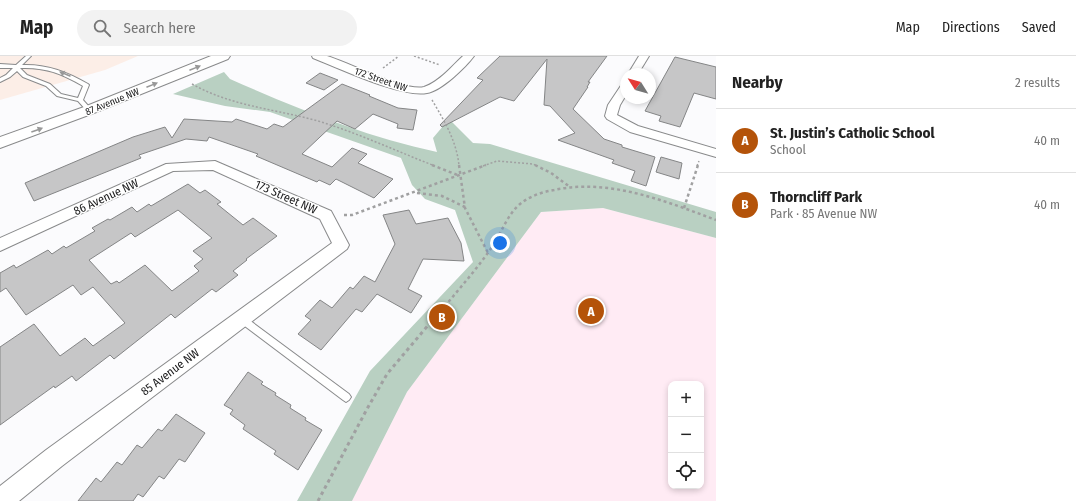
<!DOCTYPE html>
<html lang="en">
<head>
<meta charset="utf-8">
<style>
	body { margin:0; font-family:"Fira Sans Condensed",sans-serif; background:#f2f2f2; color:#222 }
	.controls { position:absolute; right:12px; bottom:12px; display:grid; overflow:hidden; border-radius:8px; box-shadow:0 2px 6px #0003 }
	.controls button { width:36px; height:36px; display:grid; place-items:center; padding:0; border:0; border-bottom:1px solid #e0e0e0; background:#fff; color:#222; font:20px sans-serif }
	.compass { position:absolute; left:620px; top:12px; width:36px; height:36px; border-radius:50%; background:#fff; box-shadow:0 2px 6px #0003; rotate:307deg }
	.you { position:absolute; left:500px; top:187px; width:14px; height:14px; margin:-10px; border:3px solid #fff; border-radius:50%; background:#1a73e8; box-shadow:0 0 0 6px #1a73e833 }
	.badge { display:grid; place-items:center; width:26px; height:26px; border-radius:50%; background:#b45309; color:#fff; font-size:13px; font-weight:700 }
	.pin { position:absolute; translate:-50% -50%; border:2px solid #fff; box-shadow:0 1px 4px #0006 }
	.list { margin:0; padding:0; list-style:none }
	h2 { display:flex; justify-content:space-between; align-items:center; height:52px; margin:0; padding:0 16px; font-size:17px }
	h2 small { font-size:13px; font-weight:400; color:#767676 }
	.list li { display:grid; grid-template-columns:26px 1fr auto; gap:12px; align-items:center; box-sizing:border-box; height:64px; padding:0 16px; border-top:1px solid #e0e0e0 }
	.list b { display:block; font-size:15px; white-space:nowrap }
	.list p { margin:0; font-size:13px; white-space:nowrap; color:#767676 }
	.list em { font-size:13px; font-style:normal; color:#767676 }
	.icon { flex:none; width:22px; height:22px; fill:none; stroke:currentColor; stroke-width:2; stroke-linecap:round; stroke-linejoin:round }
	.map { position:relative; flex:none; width:716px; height:445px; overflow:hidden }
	header { display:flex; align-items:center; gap:24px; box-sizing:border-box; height:56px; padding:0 20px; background:#fff; border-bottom:1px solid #e0e0e0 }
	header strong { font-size:19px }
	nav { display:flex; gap:22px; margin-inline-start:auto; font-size:14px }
	.search { width:280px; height:36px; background:#f2f2f2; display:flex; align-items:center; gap:10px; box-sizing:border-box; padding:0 14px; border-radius:22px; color:#767676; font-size:15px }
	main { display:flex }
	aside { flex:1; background:#fff }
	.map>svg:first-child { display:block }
	.commercial { fill:#fceee7 }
	.education { fill:#ffebf4; fill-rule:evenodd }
	.green { fill:#b9d0c2 }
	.building { fill:#c6c6c7; stroke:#848586; fill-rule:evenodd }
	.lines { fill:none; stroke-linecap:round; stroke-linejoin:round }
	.service-casing { stroke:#898a8b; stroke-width:2 }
	.minor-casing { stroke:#898a8b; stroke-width:2 }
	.secondary-casing { stroke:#898a8b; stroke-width:2 }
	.path-far2 { stroke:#a0a0a1; stroke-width:1.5; stroke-dasharray:2 2; stroke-linecap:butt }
	.path-far1 { stroke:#a0a0a1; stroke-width:2.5; stroke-dasharray:3 3; stroke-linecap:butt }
	.path { stroke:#a0a0a1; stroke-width:3; stroke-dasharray:3.5 3.5; stroke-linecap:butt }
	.service { fill:#fff; fill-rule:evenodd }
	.minor { fill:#fff; fill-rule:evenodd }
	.secondary { fill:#fff; fill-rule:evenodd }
	.oneway { fill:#989898 }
	.labels { text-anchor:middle; stroke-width:3; stroke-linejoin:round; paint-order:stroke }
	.far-street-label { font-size:10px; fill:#1a1a1b; stroke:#fff }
	.street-label { font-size:12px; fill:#1a1a1b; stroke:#fff }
</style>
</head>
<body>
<header>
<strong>Map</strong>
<div class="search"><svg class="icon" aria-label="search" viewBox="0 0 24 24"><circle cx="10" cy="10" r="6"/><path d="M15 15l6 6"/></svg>Search here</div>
<nav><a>Map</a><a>Directions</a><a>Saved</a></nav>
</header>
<main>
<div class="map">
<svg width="716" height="445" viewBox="0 0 716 445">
	<rect width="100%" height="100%" fill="#fbfbfd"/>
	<!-- commercial -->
	<path class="commercial" d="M0,0H138L105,14L0,44Z"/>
	<!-- education -->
	<path class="education" d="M603,152L716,182V445H352L407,336L541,156ZM671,328H701V430H671Z"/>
	<!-- green -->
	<path class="green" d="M224,16L230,23C296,52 366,81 437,96L433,82L449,63L473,87L490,88L716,156V182L603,152L541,156L407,336L352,445H297L370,315L473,206L455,154L425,143L412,129L401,102L270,56L225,50L173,38Z"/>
	<!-- building -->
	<g class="building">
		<path d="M500,0H607L588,26H590L587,31H588L573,53L604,83L622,89V91L655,101L646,130L631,125L635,115L612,107L614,104L558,84L575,77L550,50L544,49L547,3L514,45L500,41L442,71L440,69L483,24L477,22Z"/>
		<path d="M675,1L716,11V43L694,37L680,71L659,65L661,60L645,55Z"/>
		<path d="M320,17L338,24L324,34L306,27Z"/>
		<path d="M342,28L370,39L369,40L398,52L417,54L413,74L397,72L398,68L373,58L355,73L337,65L302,98L332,111L352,92L367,98L358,107L393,123L374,142L336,123L330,129L319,124L317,126L256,100L258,98L209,81L207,85L186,83L139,99L141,102L34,145L25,127L133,81L165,71L172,82L184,63L232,66L236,63L267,73L274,68L283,71Z"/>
		<path d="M661,101L682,107L679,123L656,116Z"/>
		<path d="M188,128L200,137L205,134L221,146L217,148L243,169L253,162L277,180L246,203L247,204L233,215L238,219L216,236L212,233L175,262L171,258L114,303L110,299L76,325L72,320L55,332L54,330L0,369V291L34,268L60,300L85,282L93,290L125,267L93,231L81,239L73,229L26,259L6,232L0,236V217L14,209L16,212L48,194L52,198L64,190L66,192L95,175L92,172L108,163L110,164L132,151L137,156L149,148L151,150ZM178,154L212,182L193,195L203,203L194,210L199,215L172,235L145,209L119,227L117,225L111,228L89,204L131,177L135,181Z"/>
		<path d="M409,154L416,168L448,162L461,187L464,205L423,203L408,233L422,240L411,257L377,238L362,256L356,253L321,294L298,278L311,264L305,260L320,244L332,252L350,231L353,233L364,220L375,226L395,188L383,159Z"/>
		<path d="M248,316L263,326L261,328L276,337L275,339L291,349L290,352L306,362L305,364L322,374L298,414L274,398L276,395L243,373L245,369L230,358L233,354L224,349Z"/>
		<path d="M176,358L205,377L185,406L179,403L164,423L159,420L143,441L138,438L133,445H78L96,422L101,426L117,406L122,409L137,389L142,392L158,373L162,375Z"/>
	</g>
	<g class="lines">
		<!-- service casing -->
		<g class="service-casing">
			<g id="service">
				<path d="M26,0H31L22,9C47,8 67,16 88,28L89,29L83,44L91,53V55H87L78,45L57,40L46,30L23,21L17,15L10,21L0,26V22L6,19L13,12H0V8L16,9ZM20,12C45,11 61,17 83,30L78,42L61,38L50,28L27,19Z"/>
				<path d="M241,258L349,338L351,341L349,344L346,346L343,344L238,265L237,262L238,259Z"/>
			</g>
		</g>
		<!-- minor casing -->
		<g class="minor-casing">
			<g id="minor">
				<path d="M312,0C317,0 323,0 327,0C348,6 405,36 424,31C439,26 452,10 463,0H474C466,11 441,35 427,37C401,42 339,12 313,2Z"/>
				<path d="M639,0H649L638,18H628Z"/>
				<path d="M626,27V39L620,49L617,59L638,70L716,93V101L630,76L607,63L605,60L608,49L622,28Z"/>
				<path d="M215,105L331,155L349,189L347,193L62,410L19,445H0V430L46,394L332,187L320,163L213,114L173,115L0,195V182L166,108Z"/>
			</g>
		</g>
		<!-- secondary casing -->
		<g class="secondary-casing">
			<path id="secondary" d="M211,0H230L228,3L94,57L0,92V81L84,51Z"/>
		</g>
		<!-- path-far2 -->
		<g class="path-far2">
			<path d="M414,0L440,9"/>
			<path d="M383,12L399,0"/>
			<path d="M192,28C231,50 275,53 318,65C358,77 396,95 435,110"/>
			<path d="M432,44C444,64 457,86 459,110"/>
			<path d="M483,110L497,105L533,108L537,110"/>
			<path d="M697,110L699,105"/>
		</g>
		<!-- path-far1 -->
		<g class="path-far1">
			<path d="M432,109L460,120"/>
			<path d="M459,109L465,152L488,197"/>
			<path d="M535,109L551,117L570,131"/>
			<path d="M417,137L442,140L465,151"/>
			<path d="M684,152L698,109"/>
			<path d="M344,159H352L486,109"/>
			<path d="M441,255C458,234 477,213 492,191C502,176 507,159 520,148C530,140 542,136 554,134C609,122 665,145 716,164"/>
		</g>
		<!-- path -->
		<path class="path" d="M318,445L367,353L387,318L441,254"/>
		<!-- service -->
		<use href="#service" class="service"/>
		<!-- minor -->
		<use href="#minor" class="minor"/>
		<!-- secondary -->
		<use href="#secondary" class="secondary"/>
	</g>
	<!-- one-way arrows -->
	<defs><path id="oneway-solid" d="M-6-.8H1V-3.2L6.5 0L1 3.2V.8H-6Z"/></defs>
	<g class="oneway">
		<use href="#oneway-solid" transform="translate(195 12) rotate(-22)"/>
		<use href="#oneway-solid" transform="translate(65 18) rotate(-157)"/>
		<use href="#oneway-solid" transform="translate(152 29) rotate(-22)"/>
		<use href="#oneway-solid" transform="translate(37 74) rotate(-20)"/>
	</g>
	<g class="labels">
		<!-- far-street labels -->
		<g class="far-street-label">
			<text transform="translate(381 23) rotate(19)" y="4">172 Street NW</text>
			<text transform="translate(112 45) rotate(-22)" y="4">87 Avenue NW</text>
		</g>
		<!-- street labels -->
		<g class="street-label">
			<text transform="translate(106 141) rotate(-25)" y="4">86 Avenue NW</text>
			<text transform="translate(286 141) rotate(24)" y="4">173 Street NW</text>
			<text transform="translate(170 316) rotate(-37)" y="4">85 Avenue NW</text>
		</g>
	</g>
</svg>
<div class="controls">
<button>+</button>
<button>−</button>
<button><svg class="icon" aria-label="locate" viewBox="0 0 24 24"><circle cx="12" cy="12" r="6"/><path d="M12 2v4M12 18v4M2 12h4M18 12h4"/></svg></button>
</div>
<svg class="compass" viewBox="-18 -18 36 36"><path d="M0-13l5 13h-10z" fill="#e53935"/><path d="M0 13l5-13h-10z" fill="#767676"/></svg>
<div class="you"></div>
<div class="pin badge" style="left:591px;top:255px">A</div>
<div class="pin badge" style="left:442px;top:261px">B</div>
</div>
<aside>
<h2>Nearby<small>2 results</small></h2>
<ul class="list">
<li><span class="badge">A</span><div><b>St. Justin’s Catholic School</b><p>School</p></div><em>40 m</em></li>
<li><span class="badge">B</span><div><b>Thorncliff Park</b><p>Park · 85 Avenue NW</p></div><em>40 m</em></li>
</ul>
</aside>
</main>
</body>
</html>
